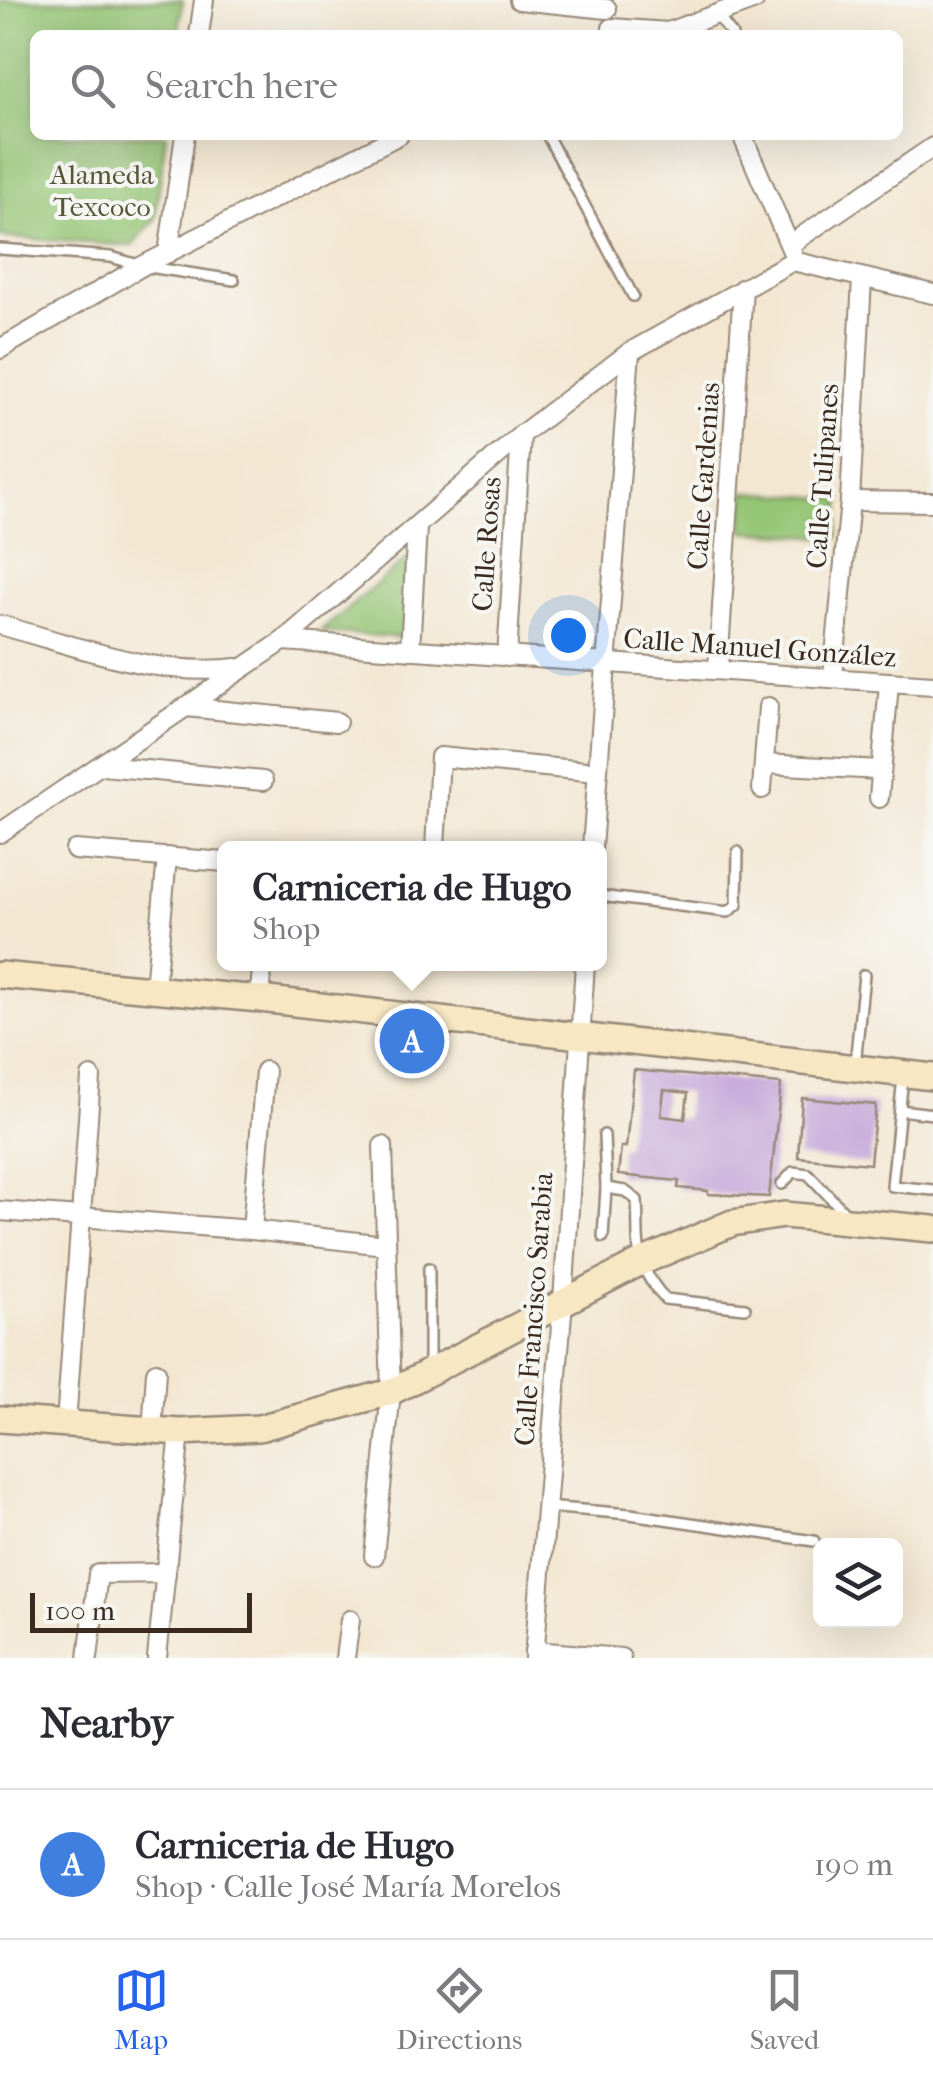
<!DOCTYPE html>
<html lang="en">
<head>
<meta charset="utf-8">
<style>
	body { margin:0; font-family:"IM FELL French Canon",serif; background:#f2f2f3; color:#2b2b33 }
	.controls { position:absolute; right:30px; bottom:30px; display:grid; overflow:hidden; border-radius:15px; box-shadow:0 10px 40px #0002 }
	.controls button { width:90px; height:90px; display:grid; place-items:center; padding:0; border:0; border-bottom:2px solid #e1e1e2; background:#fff; color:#2b2b33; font:50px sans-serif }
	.scale { position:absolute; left:30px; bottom:25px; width:222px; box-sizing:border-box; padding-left:10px; border:5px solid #3b2a1e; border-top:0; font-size:28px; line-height:35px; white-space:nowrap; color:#3b2a1e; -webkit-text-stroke:8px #f6f6f2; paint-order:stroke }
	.you { position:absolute; left:568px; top:635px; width:35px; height:35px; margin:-25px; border:8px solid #fff; border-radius:50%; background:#1a73e8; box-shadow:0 0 0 15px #1a73e833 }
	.badge { display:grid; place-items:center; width:65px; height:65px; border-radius:50%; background:#2563eb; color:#fff; font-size:32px; font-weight:700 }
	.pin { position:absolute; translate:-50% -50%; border:5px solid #fff; box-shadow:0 2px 10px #0006 }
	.popup { position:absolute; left:217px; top:841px; width:390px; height:130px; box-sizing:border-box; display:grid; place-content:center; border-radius:15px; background:#fff; filter:drop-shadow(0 2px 8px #0005); font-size:32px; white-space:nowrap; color:#7c7c81 }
	.popup b { font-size:38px; color:#2b2b33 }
	.popup::after { content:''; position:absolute; left:50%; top:100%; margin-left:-20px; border:20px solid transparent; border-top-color:#fff }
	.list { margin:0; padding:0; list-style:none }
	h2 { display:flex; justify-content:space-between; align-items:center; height:130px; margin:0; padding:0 40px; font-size:42px }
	h2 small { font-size:32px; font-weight:400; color:#7c7c81 }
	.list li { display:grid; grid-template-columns:65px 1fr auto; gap:30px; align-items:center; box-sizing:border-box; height:150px; padding:0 40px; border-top:2px solid #e1e1e2 }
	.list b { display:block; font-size:38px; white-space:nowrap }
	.list p { margin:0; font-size:32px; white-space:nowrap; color:#7c7c81 }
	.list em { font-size:32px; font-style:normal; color:#7c7c81 }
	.icon { flex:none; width:55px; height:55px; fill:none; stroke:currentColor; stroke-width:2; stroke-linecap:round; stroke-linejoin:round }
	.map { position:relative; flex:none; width:933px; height:1658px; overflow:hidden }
	.search { position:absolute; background:#fff; box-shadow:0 10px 40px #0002; left:30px; right:30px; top:30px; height:110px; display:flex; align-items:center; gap:25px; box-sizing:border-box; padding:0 35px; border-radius:15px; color:#7c7c81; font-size:38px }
	.sheet { height:280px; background:#fff }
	nav { display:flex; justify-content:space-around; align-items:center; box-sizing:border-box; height:140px; border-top:2px solid #e1e1e2; background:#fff; font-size:28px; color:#7c7c81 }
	nav a { display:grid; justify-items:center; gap:5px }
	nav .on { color:#2563eb }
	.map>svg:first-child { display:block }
	.green { fill:#94c575; stroke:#68784a; stroke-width:2.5 }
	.building { fill:#bf9ed6; fill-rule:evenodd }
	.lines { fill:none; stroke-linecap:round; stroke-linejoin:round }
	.lane-casing { stroke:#978878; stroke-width:14 }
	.street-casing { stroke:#978878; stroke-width:22 }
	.secondary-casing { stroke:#978878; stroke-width:30 }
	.lane { stroke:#fff; stroke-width:9 }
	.street { stroke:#fff; stroke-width:18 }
	.secondary { stroke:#f7e8c3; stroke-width:25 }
	.labels { text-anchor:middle; stroke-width:8; stroke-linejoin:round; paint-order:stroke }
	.park-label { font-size:28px; fill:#565838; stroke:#f6f6f2 }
	.street-label { font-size:28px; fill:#3b2a1e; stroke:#f6f6f2 }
</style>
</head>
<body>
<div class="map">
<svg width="933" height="1658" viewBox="0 0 933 1658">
	<rect width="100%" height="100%" fill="#f6f6f2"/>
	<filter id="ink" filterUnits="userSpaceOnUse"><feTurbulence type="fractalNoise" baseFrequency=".01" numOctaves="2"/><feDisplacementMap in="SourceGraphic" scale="20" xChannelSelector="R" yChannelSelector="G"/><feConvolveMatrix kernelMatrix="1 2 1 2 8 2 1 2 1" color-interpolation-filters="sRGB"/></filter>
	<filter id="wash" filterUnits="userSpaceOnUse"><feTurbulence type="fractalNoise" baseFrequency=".0048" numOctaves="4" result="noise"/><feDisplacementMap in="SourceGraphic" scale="40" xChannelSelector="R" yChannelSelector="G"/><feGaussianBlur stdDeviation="2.25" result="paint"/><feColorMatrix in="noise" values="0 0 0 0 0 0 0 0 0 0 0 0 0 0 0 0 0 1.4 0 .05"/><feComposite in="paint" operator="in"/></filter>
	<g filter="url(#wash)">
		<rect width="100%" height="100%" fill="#f3e7d2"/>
		<!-- green -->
		<g class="green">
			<path d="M0,0H183L178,35H35V135H166L155,219L132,246L0,237Z"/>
			<path d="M745,492L841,499L838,538L743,531Z"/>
			<path d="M409,557L405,638L320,632Z"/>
		</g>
		<g id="blocks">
			<!-- building -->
			<g class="building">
				<path d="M634,1070L781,1084L769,1197L708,1194V1191L678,1188L679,1181L618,1175L621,1147H626ZM664,1090L688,1093L685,1119L661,1116Z"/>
				<path d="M802,1098L876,1105L870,1164L798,1157Z"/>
			</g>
		</g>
	</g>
	<g filter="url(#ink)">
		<use href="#blocks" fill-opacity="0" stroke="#978878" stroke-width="2.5"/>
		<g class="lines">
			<!-- lane casing -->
			<g class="lane-casing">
				<g id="lane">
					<path d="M717,15L732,35"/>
					<path d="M547,135L633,296"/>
					<path d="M0,249L111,257L142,266L234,280"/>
					<path d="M600,896L728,912L737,905L738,852"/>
					<path d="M855,1065L864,975"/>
					<path d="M903,1077L892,1186L933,1190"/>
					<path d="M900,1110L933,1114"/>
					<path d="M604,1135L606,1188L625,1191L637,1200C640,1248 631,1260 665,1299L745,1308"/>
					<path d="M782,1184L793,1172L808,1174L847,1215"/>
					<path d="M603,1237L606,1188"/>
					<path d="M429,1369V1268"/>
					<path d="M546,1507L630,1514L814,1541"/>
				</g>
			</g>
			<!-- street casing -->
			<g class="street-casing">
				<g id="street">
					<path d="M519,0L607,9"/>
					<path d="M612,28L668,32L755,0"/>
					<path d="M199,35L204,0"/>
					<path d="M742,135L792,251"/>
					<path d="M792,243L933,147"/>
					<path d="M168,253L185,135"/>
					<path d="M793,261L933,294"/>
					<path d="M0,349L142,266L399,135"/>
					<path d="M850,501L933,502"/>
					<path d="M0,625C77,646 156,678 237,668"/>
					<path d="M283,641L933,685"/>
					<path d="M410,650L417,527"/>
					<path d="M507,657L521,435"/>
					<path d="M718,668L743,288"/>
					<path d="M833,676L850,501L862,279"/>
					<path d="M186,707L337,722"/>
					<path d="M764,764L881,770"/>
					<path d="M103,766L263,781"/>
					<path d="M762,789L768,707"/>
					<path d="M879,798L889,684"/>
					<path d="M0,833L283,641L521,435L630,352L793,261"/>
					<path d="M435,848L440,757L597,772"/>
					<path d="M592,848L630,352"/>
					<path d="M75,850L225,862"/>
					<path d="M155,988L167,857"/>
					<path d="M260,999L262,964"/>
					<path d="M0,1211L252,1230L385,1245"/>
					<path d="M252,1230L265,1071"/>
					<path d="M66,1424L91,1077"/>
					<path d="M152,1431L156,1372"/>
					<path d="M374,1556L391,1392L383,1146"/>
					<path d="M534,1651L621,1658"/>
					<path d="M88,1658L98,1574L166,1573"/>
					<path d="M157,1658L180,1432"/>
					<path d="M345,1658L350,1620"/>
					<path d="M534,1658L563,1301L585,964"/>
				</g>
			</g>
			<!-- secondary casing -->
			<g class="secondary-casing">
				<g id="secondary">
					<path d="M0,975L260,999L933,1077"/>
					<path d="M0,1419L180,1432L259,1428L391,1392L639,1263L732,1223L784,1215L933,1229"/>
				</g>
			</g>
			<!-- lane -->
			<use href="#lane" class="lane"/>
			<!-- street -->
			<use href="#street" class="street"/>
			<!-- secondary -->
			<use href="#secondary" class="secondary"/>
		</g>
	</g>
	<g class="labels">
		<!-- park labels -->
		<g class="park-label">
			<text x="102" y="184">Alameda<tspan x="102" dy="32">Texcoco</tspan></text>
		</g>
		<!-- street labels -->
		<g class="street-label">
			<text transform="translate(703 476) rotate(-86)" y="10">Calle Gardenias</text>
			<text transform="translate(822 476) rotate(-86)" y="10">Calle Tulipanes</text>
			<text transform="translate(486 544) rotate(-86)" y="10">Calle Rosas</text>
			<text transform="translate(760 647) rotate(4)" y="10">Calle Manuel González</text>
			<text transform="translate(533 1309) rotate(-86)" y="10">Calle Francisco Sarabia</text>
		</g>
	</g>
</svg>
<div class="controls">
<button><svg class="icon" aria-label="layers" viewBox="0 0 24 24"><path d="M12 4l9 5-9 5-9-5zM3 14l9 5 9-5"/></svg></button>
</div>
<div class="scale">100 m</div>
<div class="you"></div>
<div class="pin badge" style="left:412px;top:1041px;background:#3f7fe0">A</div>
<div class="popup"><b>Carniceria de Hugo</b>Shop</div>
<div class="search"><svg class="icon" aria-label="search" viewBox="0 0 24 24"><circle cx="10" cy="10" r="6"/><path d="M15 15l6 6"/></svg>Search here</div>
</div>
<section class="sheet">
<h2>Nearby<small></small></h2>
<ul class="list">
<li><span class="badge" style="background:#3f7fe0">A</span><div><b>Carniceria de Hugo</b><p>Shop · Calle José María Morelos</p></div><em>190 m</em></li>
</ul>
</section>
<nav>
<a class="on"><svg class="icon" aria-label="map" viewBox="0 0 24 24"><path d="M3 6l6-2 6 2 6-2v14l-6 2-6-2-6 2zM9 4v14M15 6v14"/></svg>Map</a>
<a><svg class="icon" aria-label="directions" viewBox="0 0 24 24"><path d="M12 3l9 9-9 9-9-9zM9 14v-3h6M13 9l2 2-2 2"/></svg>Directions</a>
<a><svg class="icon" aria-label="saved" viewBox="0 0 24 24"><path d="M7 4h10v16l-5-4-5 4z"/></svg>Saved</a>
</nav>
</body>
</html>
